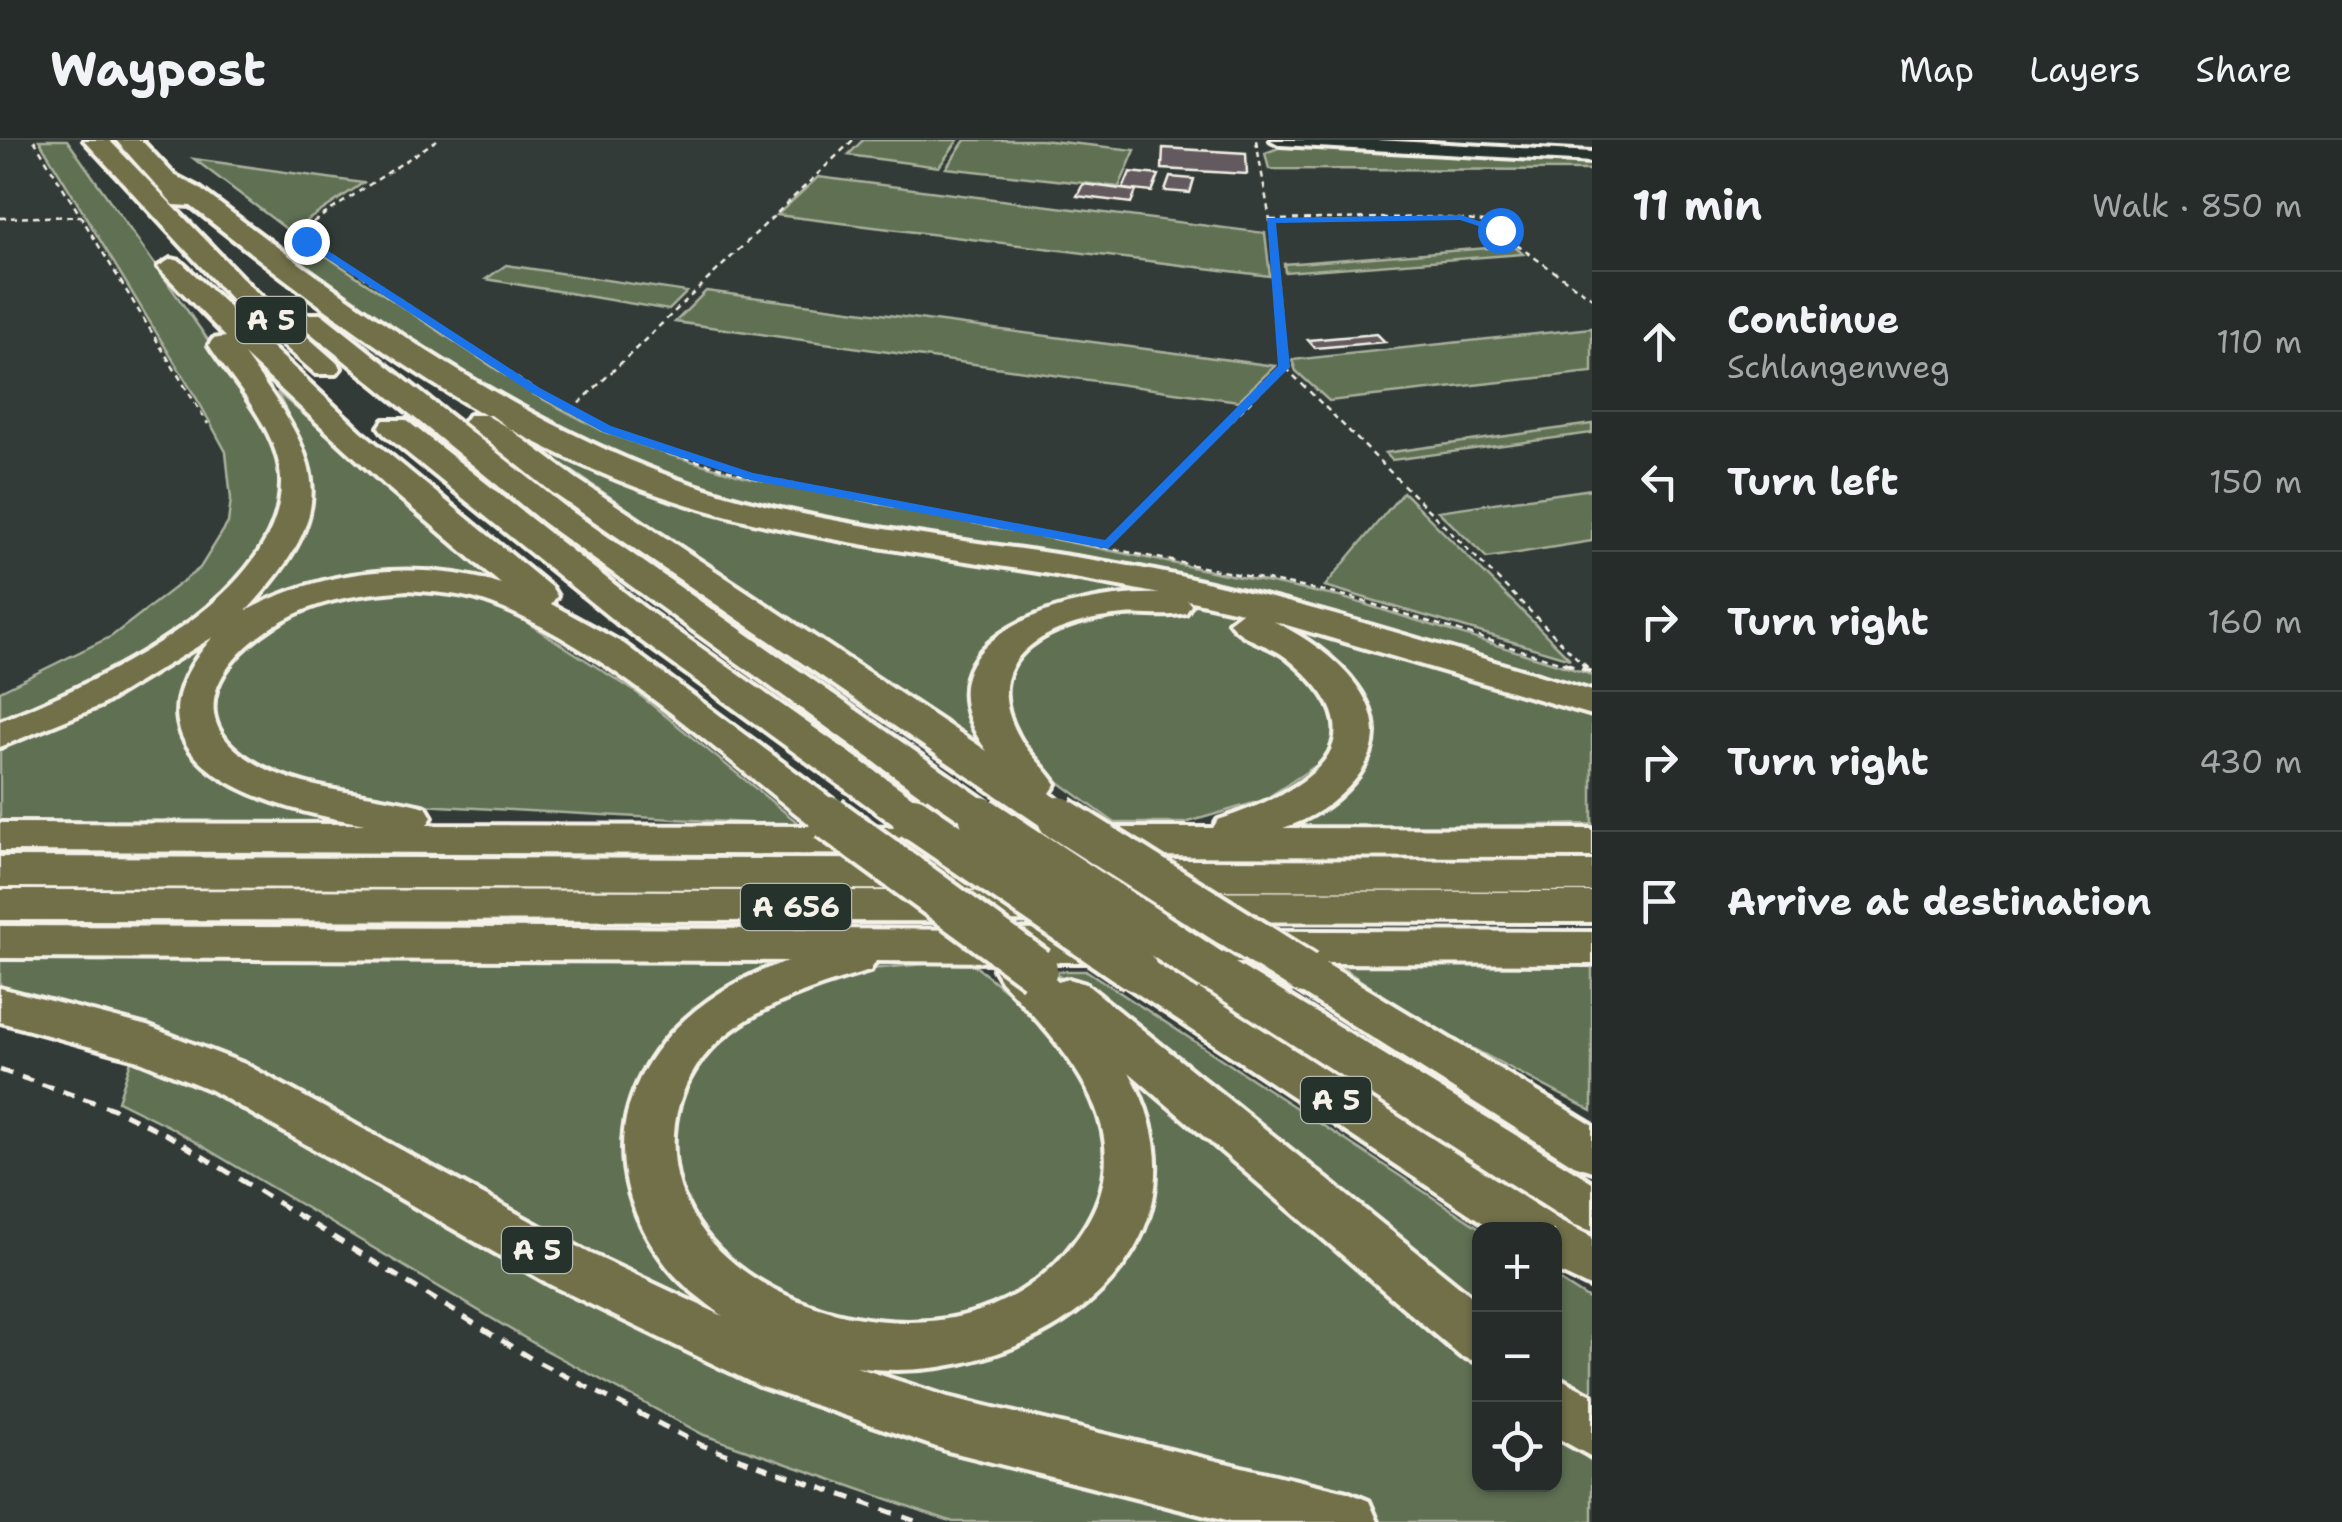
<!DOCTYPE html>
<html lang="en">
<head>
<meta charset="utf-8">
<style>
	body { margin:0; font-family:"Shantell Sans",sans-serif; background:#2e3431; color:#f1f3f6 }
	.controls { position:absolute; right:30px; bottom:30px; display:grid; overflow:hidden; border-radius:20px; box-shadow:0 2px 8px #0004 }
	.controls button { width:90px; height:90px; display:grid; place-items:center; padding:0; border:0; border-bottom:2px solid #424846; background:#262c29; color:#f1f3f6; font:50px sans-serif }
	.stop { position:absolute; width:30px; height:30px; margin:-22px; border:8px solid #1a73e8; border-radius:50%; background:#fff }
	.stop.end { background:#1a73e8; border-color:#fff; box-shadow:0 2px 10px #0008 }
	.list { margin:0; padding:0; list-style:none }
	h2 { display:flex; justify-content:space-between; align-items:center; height:130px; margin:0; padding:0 40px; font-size:42px }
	h2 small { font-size:32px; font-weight:400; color:#a4a7a8 }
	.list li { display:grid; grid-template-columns:65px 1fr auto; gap:30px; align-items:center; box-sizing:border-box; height:140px; padding:0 40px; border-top:2px solid #424846 }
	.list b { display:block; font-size:38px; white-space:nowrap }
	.list p { margin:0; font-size:32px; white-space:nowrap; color:#a4a7a8 }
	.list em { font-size:32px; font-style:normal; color:#a4a7a8 }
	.icon { flex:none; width:55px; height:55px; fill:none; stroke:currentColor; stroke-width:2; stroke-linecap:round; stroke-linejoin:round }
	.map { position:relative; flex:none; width:1592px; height:1382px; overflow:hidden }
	header { display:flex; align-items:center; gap:60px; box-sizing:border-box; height:140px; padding:0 50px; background:#262c29; border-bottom:2px solid #424846 }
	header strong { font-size:48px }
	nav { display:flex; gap:55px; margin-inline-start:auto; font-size:35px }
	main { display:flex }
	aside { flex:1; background:#262c29 }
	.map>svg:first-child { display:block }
	.green { fill:#5f7052; stroke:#aab09d; stroke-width:2.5 }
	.building { fill:#645a5e; stroke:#f4f1e8; stroke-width:2.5 }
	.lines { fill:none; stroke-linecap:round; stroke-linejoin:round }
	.secondary-casing { stroke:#f4f1e8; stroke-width:8 }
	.highway-casing { stroke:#f4f1e8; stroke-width:8 }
	.path-far2 { stroke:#f4f1e8; stroke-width:2.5; stroke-dasharray:6 5; stroke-linecap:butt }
	.path-far1 { stroke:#f4f1e8; stroke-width:4; stroke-dasharray:10 8; stroke-linecap:butt }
	.path { stroke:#f4f1e8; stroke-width:5; stroke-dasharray:12 10; stroke-linecap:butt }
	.secondary { fill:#26332d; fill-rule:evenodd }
	.highway { fill:#71704a; fill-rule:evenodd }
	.highway-bridge-casing { stroke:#f4f1e8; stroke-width:50; stroke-linecap:butt }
	.highway-bridge { stroke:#71704a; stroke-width:42 }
	.route { fill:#1a73e8 }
	.labels { text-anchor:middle; stroke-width:8; stroke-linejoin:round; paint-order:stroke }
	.shield { fill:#26332d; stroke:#b6b8b0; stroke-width:2.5 }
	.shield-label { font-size:28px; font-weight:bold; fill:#f4f1e8 }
</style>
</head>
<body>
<header>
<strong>Waypost</strong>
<nav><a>Map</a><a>Layers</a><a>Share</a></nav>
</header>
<main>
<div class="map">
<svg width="1592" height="1382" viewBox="0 0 1592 1382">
	<rect width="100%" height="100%" fill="#323b37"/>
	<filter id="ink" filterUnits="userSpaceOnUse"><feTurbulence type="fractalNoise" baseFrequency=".01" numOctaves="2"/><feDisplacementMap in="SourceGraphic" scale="20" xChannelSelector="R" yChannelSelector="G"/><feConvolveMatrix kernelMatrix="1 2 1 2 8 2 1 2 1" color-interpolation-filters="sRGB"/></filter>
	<g filter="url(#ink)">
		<!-- green -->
		<g class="green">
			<path d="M39,0H67L251,261C269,291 286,325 280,362C263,473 89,545 0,584V551L112,496L200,428L228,383L231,359L226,312L200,264Z"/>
			<path d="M863,0H958L939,27L848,15Z"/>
			<path d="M965,0H1041L1135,10L1119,47L946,28Z"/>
			<path d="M1281,7L1592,24V30L1269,29L1265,13Z"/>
			<path d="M194,19L363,43L290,92L535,255L603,291L670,315L747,337L1344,458L1586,533L1592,536V552C1455,512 1318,463 1178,436C974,397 760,384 569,298C467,252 375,179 284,115L289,91Z"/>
			<path d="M818,37L1265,93L1270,136L777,75Z"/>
			<path d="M1514,106L1523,114L1285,132L1284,124Z"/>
			<path d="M506,125L687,152L669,170L486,139Z"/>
			<path d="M706,151L1275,226L1238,261L675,182Z"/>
			<path d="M1592,188V232L1329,261L1296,231L1292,220Z"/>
			<path d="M277,252L506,446L464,454L496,463L636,552L802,686L422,665L403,688L0,685V604L103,563L157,533L221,488L309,337L302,304Z"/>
			<path d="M1592,284V293L1392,320L1385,313Z"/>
			<path d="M513,291L637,345L1186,456L1277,478L1592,575V684L1271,689L1356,636L1318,624L1264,660L1185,683H1115L973,580L981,600L972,603Z"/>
			<path d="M1592,349V401L1487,418L1438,371Z"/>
			<path d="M1403,352L1570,519L1325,446Z"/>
			<path d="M0,815L807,818L712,859L654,918L689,928L764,863L849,831L968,820L1017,860L1084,937L1109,1007L1124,923L1479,1223L1480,1344H1554L1555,1289L1592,1322V1382H953L704,1295L540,1207L170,987L118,961L142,887L0,852Z"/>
			<path d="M1334,822H1592V971L1419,880Z"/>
			<path d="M1053,831H1087L1481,1089L1479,1181Z"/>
			<path d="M1554,1137L1592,1161V1276L1555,1244Z"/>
		</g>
		<!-- building -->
		<g class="building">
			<path d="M1163,8L1246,13L1247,34L1162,29Z"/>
			<path d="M1130,32L1159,35L1152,52L1123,49Z"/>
			<path d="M1170,37L1194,39L1190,53L1165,51Z"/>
			<path d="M1083,44L1136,51L1131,63L1077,56Z"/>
			<path d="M1377,194L1385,202L1315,208L1308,200Z"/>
		</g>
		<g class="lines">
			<!-- secondary casing -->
			<g class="secondary-casing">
				<path id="secondary" d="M1271,0H1378L1592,12V22L1280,5Z"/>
			</g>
			<!-- highway casing -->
			<g class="highway-casing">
				<g id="highway">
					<path d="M84,0H109L252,148L336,222L341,228L336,234H316L232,160Z"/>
					<path d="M116,0H141L174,35L199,48C339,155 481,259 646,327C802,391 976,397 1140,428C1294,458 1442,507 1592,551V575L1273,481C1331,509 1412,573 1354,641C1335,663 1312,679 1283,688L1592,689V717L1083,716L1068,712L1062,702L1068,692L1083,688H1213L1218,680C1305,652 1393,602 1287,518C1270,504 1242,501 1229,482L1242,472L1187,460L1191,465L1186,473C1165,478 1145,473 1124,475C1057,480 974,514 1018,595C1027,613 1045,627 1056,644L1050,653L1080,678L1074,688L1059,692L1044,688L553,353L464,282L469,275H491L577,339L987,611C903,494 1077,451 1160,454C1003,421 843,411 689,365C502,309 341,184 191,66L174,65Z"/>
					<path d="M171,119L180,121L361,291L552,448L557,456L551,464L624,504L844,668L850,678L845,686L897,687L617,483L384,294L379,287L384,280H406L643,467L928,668L934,678L929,687H965L544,383L302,186L298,180L302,174H322L568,369L996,668L1002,678L996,688L982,691L988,701L982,711L967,715L0,711V683L365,684C266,669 105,620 213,497L100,566L0,607V581C93,544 285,458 281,339C279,290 234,244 209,205L213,199L226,197L158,127ZM244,215L385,345L501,444C416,419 324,429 246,471C345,366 322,322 244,215ZM407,450C432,452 458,453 483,461C595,498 718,613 812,686L427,685L432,677L426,667C367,651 304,654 250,620C165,567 247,491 309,468C341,456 373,453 407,450Z"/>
					<path d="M0,717L1592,721V751L0,747Z"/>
					<path d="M0,750L1592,752V782L0,780Z"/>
					<path d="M0,786L1592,792V824L1325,823L1592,985V1031L1574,1025L1289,845L1282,833L1288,823H1235L1592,1042V1091L1573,1084L1195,842L1188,830L1192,823H1159L1559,1080L1592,1097V1148L1554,1130V1090H1494L1120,842L1113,830L1117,822H1038L1058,842L1069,839L1086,844L1480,1163V1223L1460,1216L1129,932C1231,1115 1025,1252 856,1227L948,1257L1347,1352L1369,1361L1378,1382H1230L948,1311L759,1246L551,1145L211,950L135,919L0,882V848L147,886L245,924L589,1113L723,1176C703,1160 682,1146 666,1125C568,995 650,866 788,821L0,818ZM876,821L998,822L994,829L1001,841C1071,914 1151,1001 1075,1101C1051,1134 1017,1158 979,1171C858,1212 655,1135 675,984C688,887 789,854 870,831Z"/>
					<path d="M1554,1235L1592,1255V1317L1554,1296Z"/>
				</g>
			</g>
			<!-- path-far2 -->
			<g class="path-far2">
				<path d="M34,0L208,284"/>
				<path d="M437,0L298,92L536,251L607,289L673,314L750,336L1346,456L1572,526"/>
				<path d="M0,78L80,76"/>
				<path d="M1271,80L1439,77L1484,82L1592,158"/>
				<path d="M1286,228L1585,526"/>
				<path d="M571,271L853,0"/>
				<path d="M1108,405L1284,227L1270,80L1256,0"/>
			</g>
			<!-- path-far1 -->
			<g class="path-far1">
				<path d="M1564,523L1592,532"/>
				<path d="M1582,523L1587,528"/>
			</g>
			<!-- path -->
			<path class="path" d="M0,930L114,969L166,994L532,1219L701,1305L918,1382"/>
			<!-- secondary -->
			<use href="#secondary" class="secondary"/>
			<!-- highway -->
			<use href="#highway" class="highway"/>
			<!-- highway-bridge casing -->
			<g class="highway-bridge-casing">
				<g id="highway-bridge">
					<path d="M829,678L1036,829"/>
					<path d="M913,678L1136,830"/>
					<path d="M981,678L1211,830"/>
					<path d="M1059,678L1305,833"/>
				</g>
			</g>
			<!-- highway-bridge -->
			<use href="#highway-bridge" class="highway-bridge"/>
		</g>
	</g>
	<!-- route -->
	<path class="route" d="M1461,75L1505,90L1500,93L1460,80L1276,83L1290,227L1108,409L750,340L603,292L532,253L301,101L310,99L540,248L611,286L753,333L1105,400L1278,226L1267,78Z"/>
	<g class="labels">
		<!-- shield labels -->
		<g class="shield">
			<rect x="236" y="157" width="70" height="46" rx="8"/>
			<rect x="741" y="744" width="110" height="46" rx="8"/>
			<rect x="1301" y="937" width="70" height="46" rx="8"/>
			<rect x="502" y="1087" width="70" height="46" rx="8"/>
		</g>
		<g class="shield-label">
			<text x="271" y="190">A 5</text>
			<text x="796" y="777">A 656</text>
			<text x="1336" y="970">A 5</text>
			<text x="537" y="1120">A 5</text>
		</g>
	</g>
</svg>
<div class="controls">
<button>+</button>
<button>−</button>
<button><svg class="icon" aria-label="locate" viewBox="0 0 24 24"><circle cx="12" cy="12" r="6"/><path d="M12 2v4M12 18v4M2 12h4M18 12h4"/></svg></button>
</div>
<div class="stop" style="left:1500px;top:90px"></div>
<div class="stop end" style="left:306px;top:101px"></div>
</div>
<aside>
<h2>11 min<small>Walk · 850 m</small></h2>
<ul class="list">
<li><svg class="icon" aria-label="ahead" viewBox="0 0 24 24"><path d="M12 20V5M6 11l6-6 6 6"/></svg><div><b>Continue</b><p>Schlangenweg</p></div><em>110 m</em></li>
<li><svg class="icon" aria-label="left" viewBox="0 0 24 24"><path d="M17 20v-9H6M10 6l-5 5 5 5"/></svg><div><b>Turn left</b></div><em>150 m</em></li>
<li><svg class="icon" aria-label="right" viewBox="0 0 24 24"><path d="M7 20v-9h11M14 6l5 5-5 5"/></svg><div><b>Turn right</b></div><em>160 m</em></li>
<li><svg class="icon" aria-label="right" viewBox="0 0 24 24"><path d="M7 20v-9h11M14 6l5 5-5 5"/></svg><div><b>Turn right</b></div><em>430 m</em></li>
<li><svg class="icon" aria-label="arrive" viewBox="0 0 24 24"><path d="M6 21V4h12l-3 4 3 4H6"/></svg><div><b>Arrive at destination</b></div></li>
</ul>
</aside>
</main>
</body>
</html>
